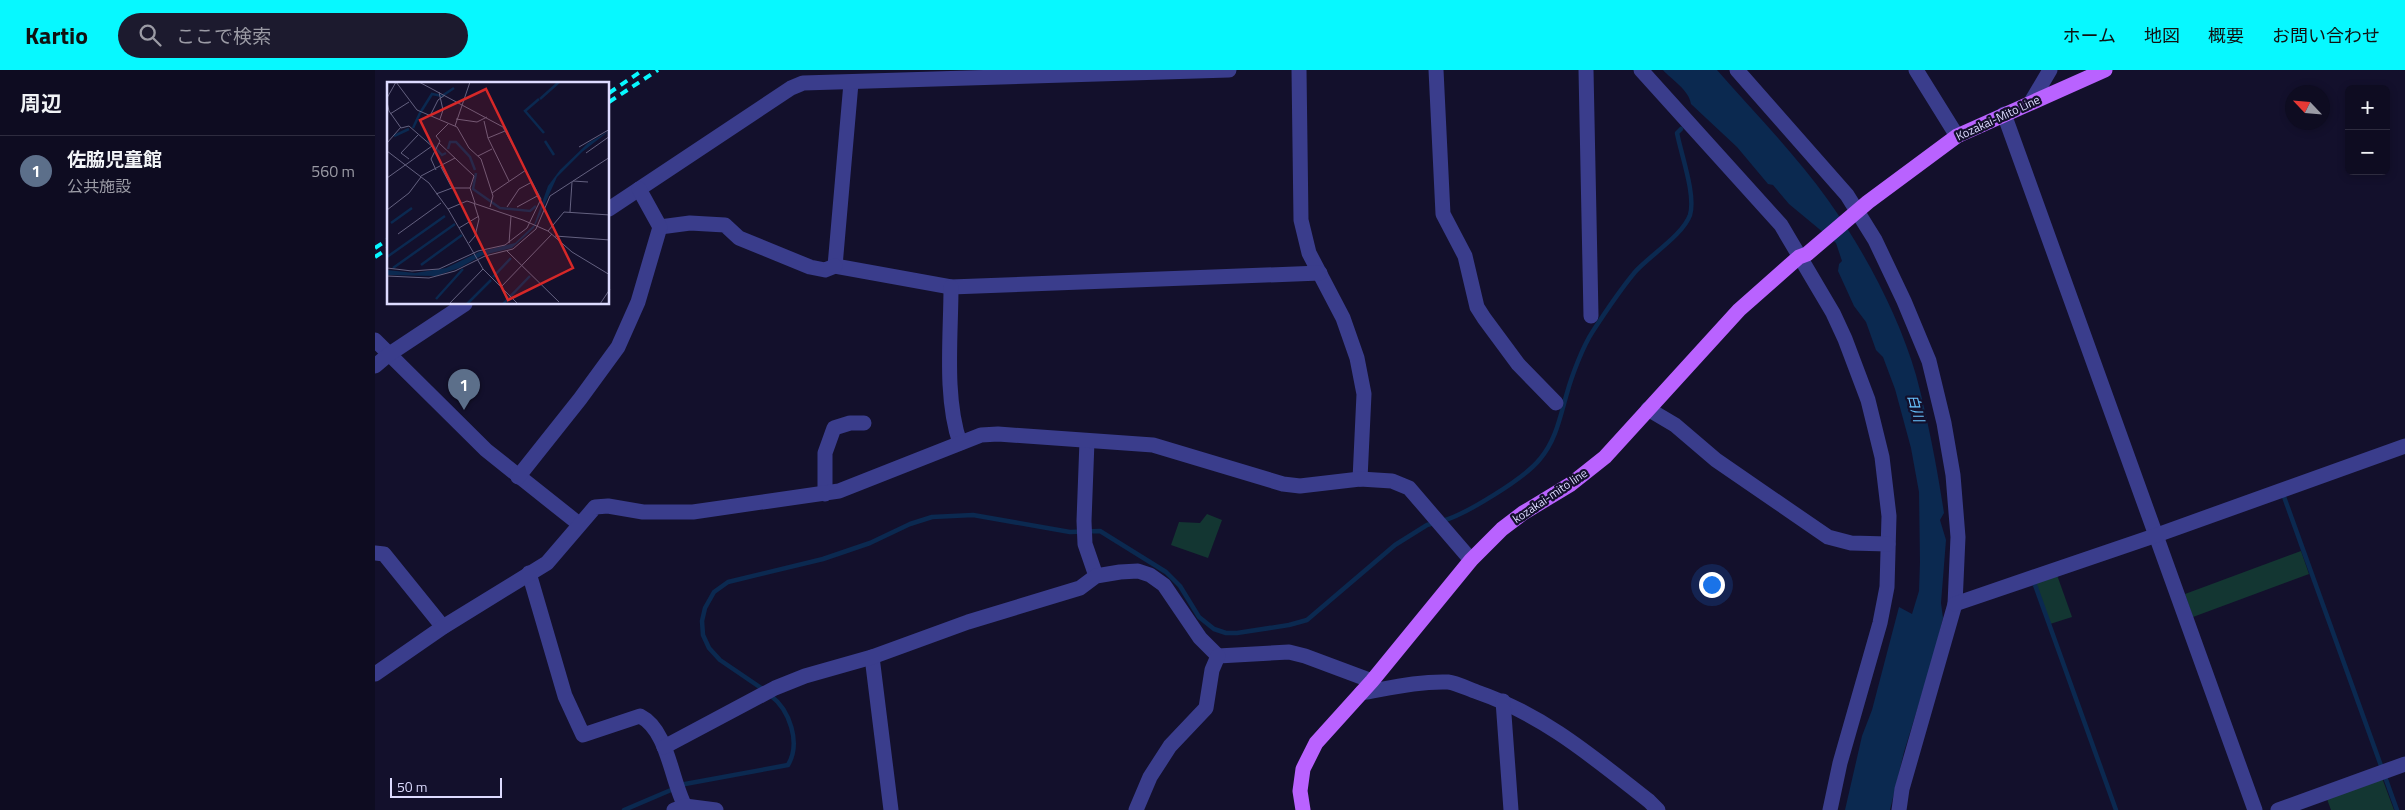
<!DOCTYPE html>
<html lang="ja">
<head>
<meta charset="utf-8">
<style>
	body { margin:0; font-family:"Titillium Web","Noto Sans JP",sans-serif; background:#1c1a2e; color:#f1f3f6 }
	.controls { position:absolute; right:15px; top:15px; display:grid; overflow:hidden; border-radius:8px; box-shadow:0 2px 8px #0003 }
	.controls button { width:45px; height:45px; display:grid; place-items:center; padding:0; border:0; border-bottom:1px solid #2e2c3f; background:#0e0c21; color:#f1f3f6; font:25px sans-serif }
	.compass { position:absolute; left:1910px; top:15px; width:45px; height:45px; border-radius:50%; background:#0e0c21; box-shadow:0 2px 8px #0003; rotate:296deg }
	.scale { position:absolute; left:15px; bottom:12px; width:112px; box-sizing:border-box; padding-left:5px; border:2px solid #dddbff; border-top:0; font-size:14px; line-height:18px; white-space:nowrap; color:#dddbff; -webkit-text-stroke:4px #13102c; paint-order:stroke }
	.you { position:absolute; left:1336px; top:514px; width:18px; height:18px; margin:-12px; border:4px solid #fff; border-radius:50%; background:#1a73e8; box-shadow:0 0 0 8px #1a73e833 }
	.badge { display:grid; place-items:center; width:32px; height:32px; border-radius:50%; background:#07f8ff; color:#fff; font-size:16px; font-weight:700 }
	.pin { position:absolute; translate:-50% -41px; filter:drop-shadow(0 1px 2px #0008) }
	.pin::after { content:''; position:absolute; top:26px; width:18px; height:15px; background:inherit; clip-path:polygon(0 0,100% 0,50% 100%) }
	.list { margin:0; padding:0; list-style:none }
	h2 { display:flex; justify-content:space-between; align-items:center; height:65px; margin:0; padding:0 20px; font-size:21px }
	h2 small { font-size:16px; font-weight:400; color:#9b9ba5 }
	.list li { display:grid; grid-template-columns:32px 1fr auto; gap:15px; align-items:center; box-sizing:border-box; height:70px; padding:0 20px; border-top:1px solid #2e2c3f }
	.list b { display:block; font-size:19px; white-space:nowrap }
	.list p { margin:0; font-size:16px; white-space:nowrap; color:#9b9ba5 }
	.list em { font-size:16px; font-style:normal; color:#9b9ba5 }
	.icon { flex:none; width:28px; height:28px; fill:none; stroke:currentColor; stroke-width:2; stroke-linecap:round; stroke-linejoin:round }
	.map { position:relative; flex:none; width:2030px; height:740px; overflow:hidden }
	header { display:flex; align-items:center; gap:30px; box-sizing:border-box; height:70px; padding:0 25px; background:#07f8ff; color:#111 }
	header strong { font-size:24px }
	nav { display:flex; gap:28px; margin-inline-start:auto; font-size:18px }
	.search { width:350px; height:45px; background:#1c1a2e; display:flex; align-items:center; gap:12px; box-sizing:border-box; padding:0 18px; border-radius:28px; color:#9b9ba5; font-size:19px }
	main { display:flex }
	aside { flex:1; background:#0e0c21 }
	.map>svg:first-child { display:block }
	.green { fill:#133632 }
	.water { fill:#0b2950 }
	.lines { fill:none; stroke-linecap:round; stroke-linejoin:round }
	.stream { stroke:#0b2950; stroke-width:4.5 }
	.minor { stroke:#3a3d8c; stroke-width:15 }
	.major { stroke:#b962ff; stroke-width:15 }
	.rail { stroke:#07f8ff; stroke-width:4; stroke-dasharray:8 6; stroke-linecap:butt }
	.labels { text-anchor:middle; stroke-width:4.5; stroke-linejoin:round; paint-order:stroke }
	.street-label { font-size:12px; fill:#dddbff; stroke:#13102c }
	.water-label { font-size:14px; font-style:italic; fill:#69c4ff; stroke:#13102c }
	.inset-river { fill:none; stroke:#0b2950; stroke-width:2.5 }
	.inset-road { fill:none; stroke:#646180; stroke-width:1 }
	.view { fill:#d62828; fill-opacity:0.15; stroke:#d62828; stroke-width:2.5 }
	.inset-edge { fill:none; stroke:#dddbff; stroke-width:2.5 }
</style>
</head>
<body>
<header>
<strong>Kartio</strong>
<div class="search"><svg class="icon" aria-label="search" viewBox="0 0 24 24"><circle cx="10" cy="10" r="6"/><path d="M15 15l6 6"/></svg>ここで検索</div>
<nav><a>ホーム</a><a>地図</a><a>概要</a><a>お問い合わせ</a></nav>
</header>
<main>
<aside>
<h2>周辺<small></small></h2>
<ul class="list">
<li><span class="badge" style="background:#5c6f8a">1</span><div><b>佐脇児童館</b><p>公共施設</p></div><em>560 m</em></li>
</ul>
</aside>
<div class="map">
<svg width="2030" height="740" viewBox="0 0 2030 740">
	<rect width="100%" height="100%" fill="#13102c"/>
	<!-- green -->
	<g class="green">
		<path d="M832,444L847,450L833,488L796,475L804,452L825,453Z"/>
		<path d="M1926,481L1934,504L1818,547L1810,524Z"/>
		<path d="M1682,505L1697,547L1675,554L1660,513Z"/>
		<path d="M2007,708L2019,740H1956L1952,729Z"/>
	</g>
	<!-- water -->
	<path class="water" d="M1288,0H1342C1379,42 1420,84 1453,130C1489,180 1524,246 1541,305C1553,350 1562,397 1569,443L1565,450L1571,470L1566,533L1568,548L1558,588L1529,682L1515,740H1470L1487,666L1497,640L1524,537L1537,544L1544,521L1545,492L1544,422L1536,378L1520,319L1508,287L1501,280L1491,252L1479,236L1463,201L1464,194L1467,191L1461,173L1414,134L1398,115L1393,114L1362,77L1316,34C1314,20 1297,10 1288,0Z"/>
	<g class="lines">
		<!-- stream -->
		<g class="stream">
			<path d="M1908,424L2022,740"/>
			<path d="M1067,451C1090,445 1150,408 1165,389C1181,370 1185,347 1192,323C1197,305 1208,276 1218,261C1231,241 1245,220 1260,202C1274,186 1308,165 1315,145C1321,125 1306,84 1302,63L1306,59"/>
			<path d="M1660,515L1741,740"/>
			<path d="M389,620L345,590L334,578L328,565L327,551L330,538L339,522L353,512L448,489L495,473L535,454L557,447L598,445L695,462L725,461L791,502L805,516L824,547L839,559L851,563H862L914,555L932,550L1020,475L1052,455L1059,453"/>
			<path d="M249,740L310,714L413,695C426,673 415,640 395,625"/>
		</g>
		<!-- minor -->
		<g class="minor">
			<path d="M924,0L926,150L934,183L968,248L982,288L989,324L985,409"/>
			<path d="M1061,0L1068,144L1090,186L1102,237L1109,248L1143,294L1181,333"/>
			<path d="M1211,0L1216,246"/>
			<path d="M1266,0L1406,155L1458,243L1470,269L1493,330L1507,387L1514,446L1512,517L1505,553L1465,693L1455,740"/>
			<path d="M1362,0L1472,125L1500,170L1529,231L1554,291L1569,353L1578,405L1583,467L1580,534L1527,719L1524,740"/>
			<path d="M1541,0L1582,66"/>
			<path d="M476,13L460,196L576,217L945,203"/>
			<path d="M1656,32L1675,0"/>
			<path d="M1629,44L1880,740"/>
			<path d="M234,139L416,18L428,13L854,0"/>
			<path d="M285,157L315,153L350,155L364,168L435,197L450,200L460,196"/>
			<path d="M576,217C576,266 569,327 585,373"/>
			<path d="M0,270L111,380L204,454"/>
			<path d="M0,296L13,285L90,234"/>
			<path d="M1273,339L1300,355L1341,390L1453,467L1476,473L1513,474"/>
			<path d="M712,371L709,451L710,474L721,506"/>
			<path d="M143,407L205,329L243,277L263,232L285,157L264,119"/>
			<path d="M450,424V383L459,358L475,353H489"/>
			<path d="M0,483L9,484L68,557"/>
			<path d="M154,503L190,626L208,665L265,646C293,660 296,710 310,736"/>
			<path d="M1580,534L1782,465L2030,376"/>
			<path d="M497,587L516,740"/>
			<path d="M0,604L68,557L172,493L220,437L233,436L268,442H318L464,421L606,365L623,364L778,375L908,414L925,416L985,409L1017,411L1034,418L1096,490"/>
			<path d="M986,623C1015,618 1044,611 1073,612C1082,613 1093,619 1102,622C1169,645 1219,688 1274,731L1283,740"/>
			<path d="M1128,631L1136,740"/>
			<path d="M289,677L400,618L430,606L497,587L593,552L705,518L721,506L745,502L763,501L775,505L789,515L825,568L843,586L914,582L930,586L997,611"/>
			<path d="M299,740L310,736L341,740"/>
			<path d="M761,740L775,707L795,676L831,638L837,600L843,586"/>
			<path d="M1903,740L2030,694"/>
		</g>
		<!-- major -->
		<path class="major" d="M928,740L925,721L928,699L941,673L997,611L1096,490L1127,459L1148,443L1196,414L1230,387L1364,240L1424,187L1432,184L1493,132L1582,66L1730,0"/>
		<!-- rail -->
		<g class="rail">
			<path d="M234,23L268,0"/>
			<path d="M234,32L283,0"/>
			<path d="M0,178L14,169"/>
			<path d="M0,187L14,178"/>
		</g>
	</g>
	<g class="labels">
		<!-- street labels -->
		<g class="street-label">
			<text transform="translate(1623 48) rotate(-25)" y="4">Kozakai-Mito Line</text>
			<text transform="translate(1175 426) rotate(-34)" y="4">kozakai-mito line</text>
		</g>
		<!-- water labels -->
		<g class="water-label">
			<text transform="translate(1541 338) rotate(76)" y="5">白川</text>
		</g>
	</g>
	<!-- overview -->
	<g transform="translate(12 12)">
		<rect width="222" height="222" fill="#13102c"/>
		<path d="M222,49L195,70L170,95L147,146L125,166L96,173L72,186L49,194L0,193V188L28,191L59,186L92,170L128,161L147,143L161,104L173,88L201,61Z" fill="#0b2950"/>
		<path class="inset-river" d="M152,17L138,29L157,51M153,17L172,0M33,31L45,12L55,14L67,6M26,46L33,31M7,54L22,47M41,58L55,73L59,71M158,59L167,73M61,67L63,60H69L83,75L88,88M89,91L86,107L113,126L143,129L149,124M4,141L25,126M0,175L58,134M34,183L75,153M6,186L68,142M106,195L124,176M49,217L76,187M80,222L104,198M116,222L143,194"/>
		<path class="inset-road" d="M9,0L30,28L70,45L82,66L94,77L106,114L103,125M52,10L56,28L53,37M0,16L9,0M0,20L2,29L14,46L22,44L47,66M3,32L22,20M44,32L51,18L58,13M69,37L90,40L100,35M97,39L101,56M68,44L83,0M118,49L101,56L122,99M0,61L14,45M52,61L87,94L83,106L88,121M192,65L223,47M0,69L42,101L61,127L80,119L136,138L161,149L185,170L223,193M199,71L223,54M91,74L105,67M22,77L14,71L31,53M54,85L65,106M49,88L44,77L53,59L49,54L61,42M34,94L68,76M0,96L45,64M186,99L201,100M105,111L139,88M49,112L65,106H83M120,125L132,107L145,100M130,125L152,113M61,127L96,187L131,222M0,128L22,111L34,95M183,130L185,100M72,146L92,134M161,149L177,130L223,133M11,152L54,121M168,154L223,158M82,161L88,154L92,137L87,121M122,161L124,134M120,169L172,220M0,186L25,189L52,187L91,169L118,163L140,146L154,117L116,45L32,0M0,194L42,196L68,189L98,174L126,167L149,147L163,114L223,75M114,205L165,152M62,222L96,187M213,222L223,207"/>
		<path class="view" d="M99,7L186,186L121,218L33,38Z"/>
		<rect width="222" height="222" class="inset-edge"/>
	</g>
</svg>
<div class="controls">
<button>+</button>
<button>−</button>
</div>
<svg class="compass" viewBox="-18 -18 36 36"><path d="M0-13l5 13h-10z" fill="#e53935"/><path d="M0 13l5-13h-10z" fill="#9b9ba5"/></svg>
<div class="scale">50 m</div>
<div class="you"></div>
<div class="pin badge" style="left:89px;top:340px;background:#5c6f8a">1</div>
</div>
</main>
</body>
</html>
